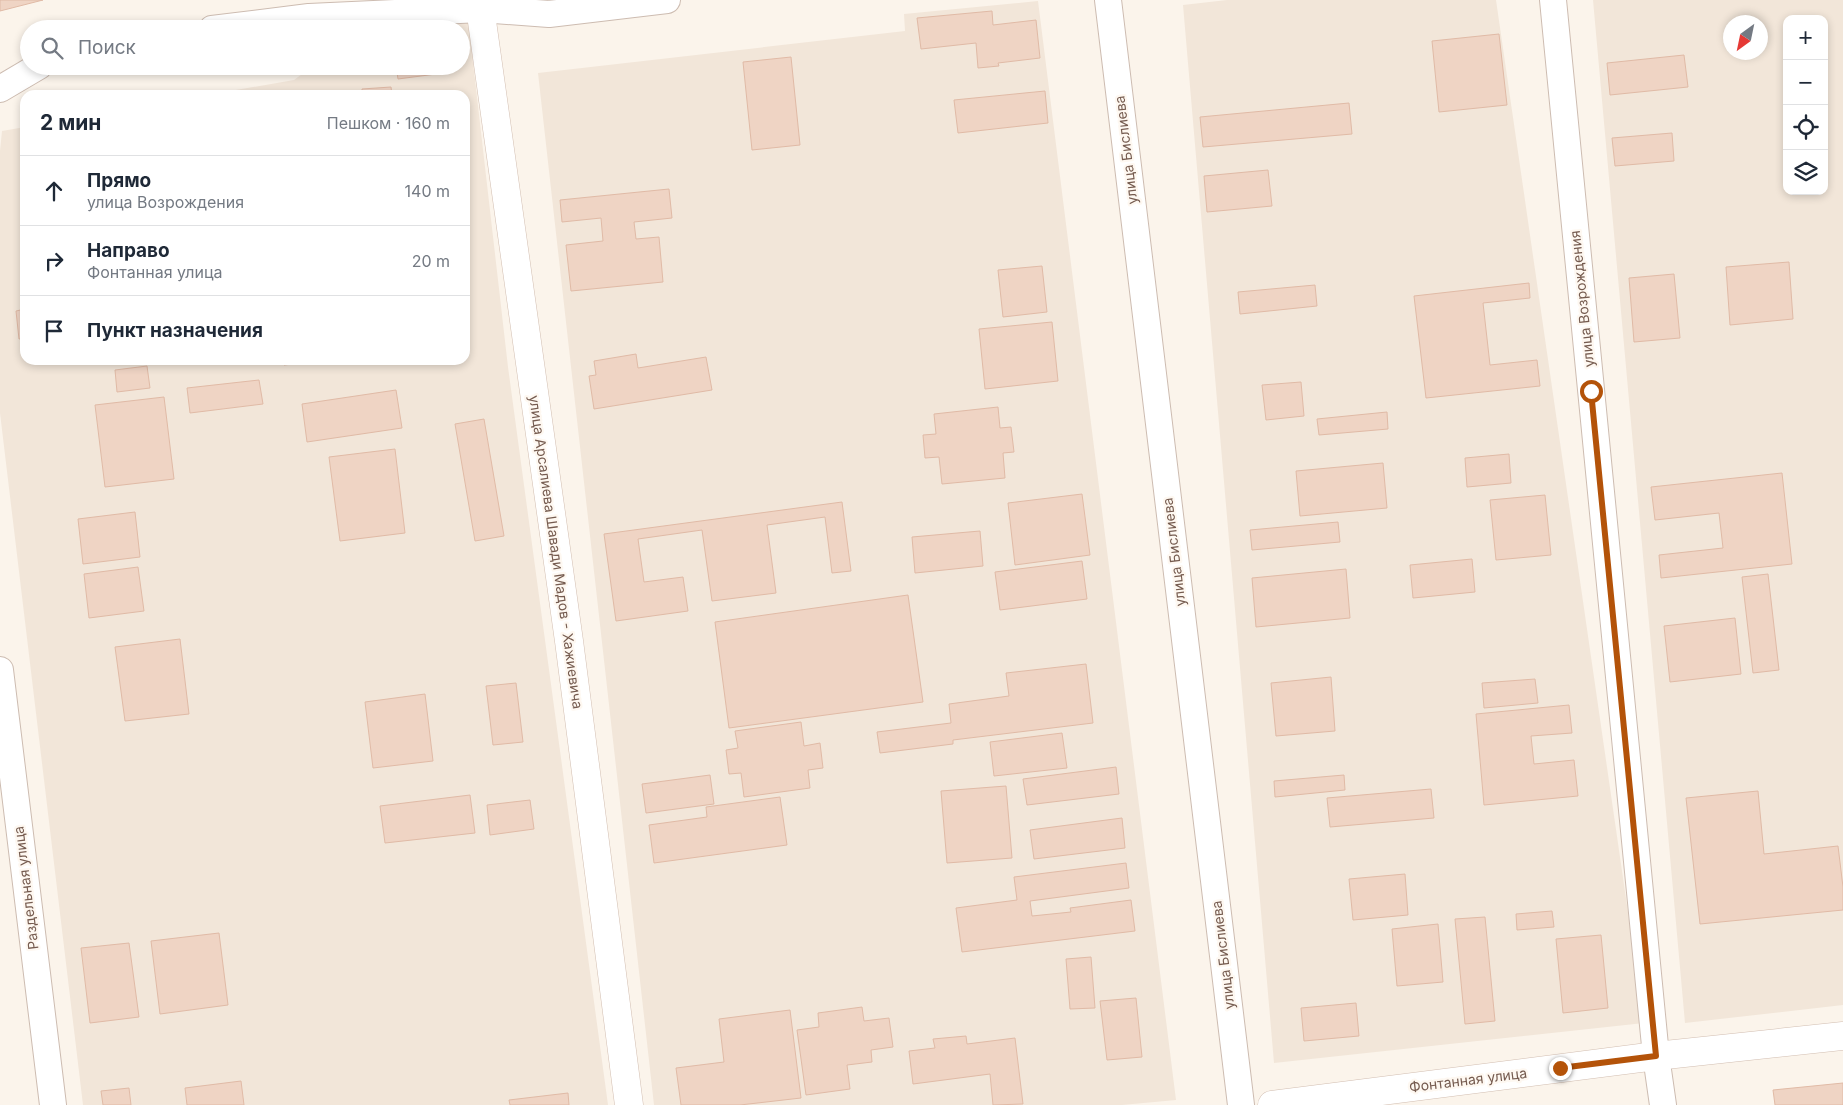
<!DOCTYPE html>
<html lang="ru">
<head>
<meta charset="utf-8">
<style>
	body { margin:0; font-family:Inter,sans-serif; background:#f2f2f3; color:#1f2937 }
	.controls { position:absolute; right:15px; top:15px; display:grid; overflow:hidden; border-radius:10px; box-shadow:0 2px 8px #0003 }
	.controls button { width:45px; height:45px; display:grid; place-items:center; padding:0; border:0; border-bottom:1px solid #e0e1e3; background:#fff; color:#1f2937; font:25px sans-serif }
	.compass { position:absolute; left:1723px; top:15px; width:45px; height:45px; border-radius:50%; background:#fff; box-shadow:0 2px 8px #0003; rotate:213deg }
	.stop { position:absolute; width:15px; height:15px; margin:-11px; border:4px solid #b45309; border-radius:50%; background:#fff }
	.stop.end { background:#b45309; border-color:#fff; box-shadow:0 1px 5px #0008 }
	.list { margin:0; padding:0; list-style:none }
	h2 { display:flex; justify-content:space-between; align-items:center; height:65px; margin:0; padding:0 20px; font-size:21px }
	h2 small { font-size:16px; font-weight:400; color:#747a83 }
	.list li { display:grid; grid-template-columns:32px 1fr auto; gap:15px; align-items:center; box-sizing:border-box; height:70px; padding:0 20px; border-top:1px solid #e0e1e3 }
	.list b { display:block; font-size:19px; white-space:nowrap }
	.list p { margin:0; font-size:16px; white-space:nowrap; color:#747a83 }
	.list em { font-size:16px; font-style:normal; color:#747a83 }
	.icon { flex:none; width:28px; height:28px; fill:none; stroke:currentColor; stroke-width:2; stroke-linecap:round; stroke-linejoin:round }
	.map { position:relative; flex:none; width:1843px; height:1105px; overflow:hidden }
	.search { position:absolute; background:#fff; box-shadow:0 2px 8px #0003; left:20px; top:20px; width:450px; height:55px; display:flex; align-items:center; gap:12px; box-sizing:border-box; padding:0 18px; border-radius:28px; color:#747a83; font-size:19px }
	.panel { position:absolute; background:#fff; box-shadow:0 2px 8px #0003; left:20px; top:90px; width:450px; height:275px; border-radius:15px }
	.map>svg:first-child { display:block }
	.residential { fill:#f2e6d9; fill-rule:evenodd }
	.building { fill:#efd4c4; stroke:#e0baa6 }
	.lines { fill:none; stroke-linecap:round; stroke-linejoin:round }
	.street-casing { stroke:#cdbcb1; stroke-width:28 }
	.secondary-casing { stroke:#d2beb1; stroke-width:29 }
	.street { stroke:#fff; stroke-width:26 }
	.secondary { stroke:#fff; stroke-width:28 }
	.route { stroke:#b45309; stroke-width:6 }
	.labels { text-anchor:middle; stroke-width:4.5; stroke-linejoin:round; paint-order:stroke }
	.street-label { font-size:14px; fill:#755b4f; stroke:#fef8f1 }
</style>
</head>
<body>
<div class="map">
<svg width="1843" height="1105" viewBox="0 0 1843 1105">
	<rect width="100%" height="100%" fill="#fbf4eb"/>
	<!-- residential -->
	<g class="residential">
		<path d="M1227,0H1496L1644,1023L1274,1063L1183,5Z"/>
		<path d="M1593,0H1843V1005L1685,1023ZM1787,19H1824V191H1787ZM1730,22H1760V52H1730Z"/>
		<path d="M1038,1L1176,1100L1122,1105H654L538,73L905,31L904,14Z"/>
		<path d="M468,19L508,367L608,1105H83L0,413V151L2,131L25,127V360H465V95H207L294,80L313,66H461V29H400Z"/>
	</g>
	<!-- building -->
	<g class="building">
		<path d="M0,0H43L0,11Z"/>
		<path d="M992,11L993,25L1036,20L1040,58L998,63L999,66L978,68L976,43L921,49L917,18Z"/>
		<path d="M1499,34L1507,105L1439,112L1432,41Z"/>
		<path d="M1684,55L1688,87L1610,95L1607,63Z"/>
		<path d="M791,57L800,145L752,150L743,62Z"/>
		<path d="M396,66H435L436,74L398,79Z"/>
		<path d="M391,87L392,95H362V89Z"/>
		<path d="M1045,91L1048,123L958,133L954,100Z"/>
		<path d="M1349,103L1352,134L1203,147L1200,117Z"/>
		<path d="M1672,133L1674,161L1615,166L1612,138Z"/>
		<path d="M1268,170L1272,206L1207,212L1204,176Z"/>
		<path d="M669,189L672,218L634,222L636,239L659,237L663,282L571,291L566,245L603,241L601,218L562,222L560,200Z"/>
		<path d="M1789,262L1793,319L1730,325L1726,267Z"/>
		<path d="M1042,266L1047,312L1003,317L998,270Z"/>
		<path d="M1674,274L1680,338L1634,342L1629,278Z"/>
		<path d="M465,283L468,311H465Z"/>
		<path d="M1529,283L1530,298L1483,303L1490,365L1537,360L1540,386L1426,398L1414,296Z"/>
		<path d="M1315,285L1317,306L1240,314L1238,292Z"/>
		<path d="M25,309V338L19,339L16,311Z"/>
		<path d="M1052,322L1058,381L985,389L979,329Z"/>
		<path d="M636,354L638,368L706,357L712,390L594,409L589,376L596,375L594,361Z"/>
		<path d="M283,360H324L284,365Z"/>
		<path d="M147,366L150,388L117,392L115,370Z"/>
		<path d="M259,380L263,404L190,413L187,388Z"/>
		<path d="M1301,382L1304,416L1266,420L1262,385Z"/>
		<path d="M396,390L402,428L307,442L302,404Z"/>
		<path d="M164,397L174,479L105,487L95,405Z"/>
		<path d="M998,407L1000,428L1011,427L1014,452L1003,453L1005,478L942,484L939,457L925,458L923,435L936,434L934,414Z"/>
		<path d="M1387,412L1388,429L1319,435L1317,419Z"/>
		<path d="M484,419L504,536L475,541L455,424Z"/>
		<path d="M395,449L405,533L340,541L329,457Z"/>
		<path d="M1509,454L1511,483L1467,487L1465,458Z"/>
		<path d="M1383,463L1387,508L1300,516L1296,471Z"/>
		<path d="M1782,473L1792,564L1661,578L1659,555L1723,548L1719,513L1655,520L1651,487Z"/>
		<path d="M1082,494L1090,555L1015,565L1008,503Z"/>
		<path d="M1545,495L1551,555L1496,560L1490,500Z"/>
		<path d="M842,502L851,571L832,573L825,517L767,525L776,593L712,601L702,530L638,539L644,582L683,577L688,611L616,621L604,534Z"/>
		<path d="M135,512L140,557L83,564L78,519Z"/>
		<path d="M1338,522L1340,542L1252,550L1250,530Z"/>
		<path d="M980,531L983,566L915,573L912,537Z"/>
		<path d="M1472,559L1475,592L1413,598L1410,565Z"/>
		<path d="M1082,561L1087,599L1000,610L995,572Z"/>
		<path d="M138,567L144,611L89,618L84,574Z"/>
		<path d="M1346,569L1350,618L1256,627L1252,578Z"/>
		<path d="M1768,574L1779,670L1753,673L1742,577Z"/>
		<path d="M908,595L923,702L729,728L715,622Z"/>
		<path d="M1735,618L1741,674L1670,682L1664,626Z"/>
		<path d="M180,639L189,714L125,721L115,647Z"/>
		<path d="M1086,664L1093,723L953,740V744L880,753L877,732L951,723L949,704L1009,696L1006,673Z"/>
		<path d="M1331,677L1335,731L1276,736L1271,683Z"/>
		<path d="M1535,679L1538,703L1484,708L1482,683Z"/>
		<path d="M516,683L523,742L493,745L486,686Z"/>
		<path d="M425,694L433,761L373,768L365,702Z"/>
		<path d="M1569,705L1572,733L1531,736L1534,764L1574,760L1578,796L1484,805L1476,714Z"/>
		<path d="M801,722L804,746L820,743L823,768L808,770L810,788L744,797L741,773L729,774L726,750L738,748L735,731Z"/>
		<path d="M1062,733L1067,768L994,776L990,742Z"/>
		<path d="M1116,767L1119,794L1027,805L1023,779Z"/>
		<path d="M710,775L714,804L646,813L642,784Z"/>
		<path d="M1344,775L1345,790L1275,797L1274,781Z"/>
		<path d="M1006,786L1012,858L947,863L941,791Z"/>
		<path d="M1431,789L1434,818L1330,827L1327,798Z"/>
		<path d="M1758,791L1764,854L1838,846L1843,887V910L1700,924L1686,798Z"/>
		<path d="M470,795L475,833L385,843L380,806Z"/>
		<path d="M780,797L787,845L654,863L649,825L707,817L706,807Z"/>
		<path d="M530,800L534,829L490,835L487,805Z"/>
		<path d="M1122,818L1125,848L1034,859L1030,830Z"/>
		<path d="M1126,863L1129,888L1030,901L1032,916L1071,912L1070,908L1131,900L1135,931L962,952L956,908L1017,900L1014,877Z"/>
		<path d="M1405,874L1408,915L1353,920L1349,879Z"/>
		<path d="M1552,911L1554,927L1517,930L1516,914Z"/>
		<path d="M1485,917L1495,1021L1465,1024L1455,919Z"/>
		<path d="M1438,924L1443,982L1397,986L1392,929Z"/>
		<path d="M219,933L228,1005L160,1014L151,941Z"/>
		<path d="M1601,935L1608,1008L1563,1013L1556,939Z"/>
		<path d="M129,943L139,1017L90,1023L81,948Z"/>
		<path d="M1091,957L1095,1008L1070,1009L1066,959Z"/>
		<path d="M1136,998L1142,1057L1107,1060L1100,1001Z"/>
		<path d="M1356,1003L1359,1036L1304,1041L1301,1008Z"/>
		<path d="M862,1007L864,1021L889,1018L893,1047L871,1050L872,1062L847,1065L850,1089L806,1095L797,1030L819,1027L818,1013Z"/>
		<path d="M790,1010L801,1098L740,1105H681L676,1068L724,1062L719,1019Z"/>
		<path d="M966,1036L967,1044L1015,1038L1023,1104L993,1105L990,1074L913,1084L909,1051L935,1048L933,1039Z"/>
		<path d="M241,1081L244,1105H187L185,1088Z"/>
		<path d="M1843,1083V1105H1775L1773,1090Z"/>
		<path d="M129,1088L131,1105H103L101,1091Z"/>
		<path d="M568,1093L569,1105H510L509,1100Z"/>
	</g>
	<g class="lines">
		<!-- street casing -->
		<g class="street-casing">
			<g id="street">
				<path d="M1108,0L1241,1105"/>
				<path d="M1553,0L1656,1056L1663,1105"/>
				<path d="M212,29L309,17L481,9L549,14L667,0"/>
				<path d="M0,89L39,66"/>
				<path d="M0,670L53,1105"/>
			</g>
		</g>
		<!-- secondary casing -->
		<g class="secondary-casing">
			<g id="secondary">
				<path d="M479,0L569,641L629,1105"/>
				<path d="M1272,1105L1656,1056L1843,1036"/>
			</g>
		</g>
		<!-- street -->
		<use href="#street" class="street"/>
		<!-- secondary -->
		<use href="#secondary" class="secondary"/>
	</g>
	<g class="lines">
		<!-- route -->
		<path class="route" d="M1560,1068L1656,1056L1591,391"/>
	</g>
	<g class="labels">
		<!-- street labels -->
		<g class="street-label">
			<text transform="translate(1126 150) rotate(-97)" y="5">улица Бислиева</text>
			<text transform="translate(1582 299) rotate(-96)" y="5">улица Возрождения</text>
			<text transform="translate(556 552) rotate(82)" y="5">улица Арсалиева Шавади Мадов - Хажиевича</text>
			<text transform="translate(1174 552) rotate(-97)" y="5">улица Бислиева</text>
			<text transform="translate(26 888) rotate(-97)" y="5">Раздельная улица</text>
			<text transform="translate(1223 955) rotate(-97)" y="5">улица Бислиева</text>
			<text transform="translate(1468 1080) rotate(-7)" y="5">Фонтанная улица</text>
		</g>
	</g>
</svg>
<div class="controls">
<button>+</button>
<button>−</button>
<button><svg class="icon" aria-label="locate" viewBox="0 0 24 24"><circle cx="12" cy="12" r="6"/><path d="M12 2v4M12 18v4M2 12h4M18 12h4"/></svg></button>
<button><svg class="icon" aria-label="layers" viewBox="0 0 24 24"><path d="M12 4l9 5-9 5-9-5zM3 14l9 5 9-5"/></svg></button>
</div>
<svg class="compass" viewBox="-18 -18 36 36"><path d="M0-13l5 13h-10z" fill="#e53935"/><path d="M0 13l5-13h-10z" fill="#747a83"/></svg>
<div class="stop" style="left:1591px;top:391px"></div>
<div class="stop end" style="left:1560px;top:1068px"></div>
<div class="search"><svg class="icon" aria-label="search" viewBox="0 0 24 24"><circle cx="10" cy="10" r="6"/><path d="M15 15l6 6"/></svg>Поиск</div>
<section class="panel">
<h2>2 мин<small>Пешком · 160 m</small></h2>
<ul class="list">
<li><svg class="icon" aria-label="ahead" viewBox="0 0 24 24"><path d="M12 20V5M6 11l6-6 6 6"/></svg><div><b>Прямо</b><p>улица Возрождения</p></div><em>140 m</em></li>
<li><svg class="icon" aria-label="right" viewBox="0 0 24 24"><path d="M7 20v-9h11M14 6l5 5-5 5"/></svg><div><b>Направо</b><p>Фонтанная улица</p></div><em>20 m</em></li>
<li><svg class="icon" aria-label="arrive" viewBox="0 0 24 24"><path d="M6 21V4h12l-3 4 3 4H6"/></svg><div><b>Пункт назначения</b></div></li>
</ul>
</section>
</div>
</body>
</html>
